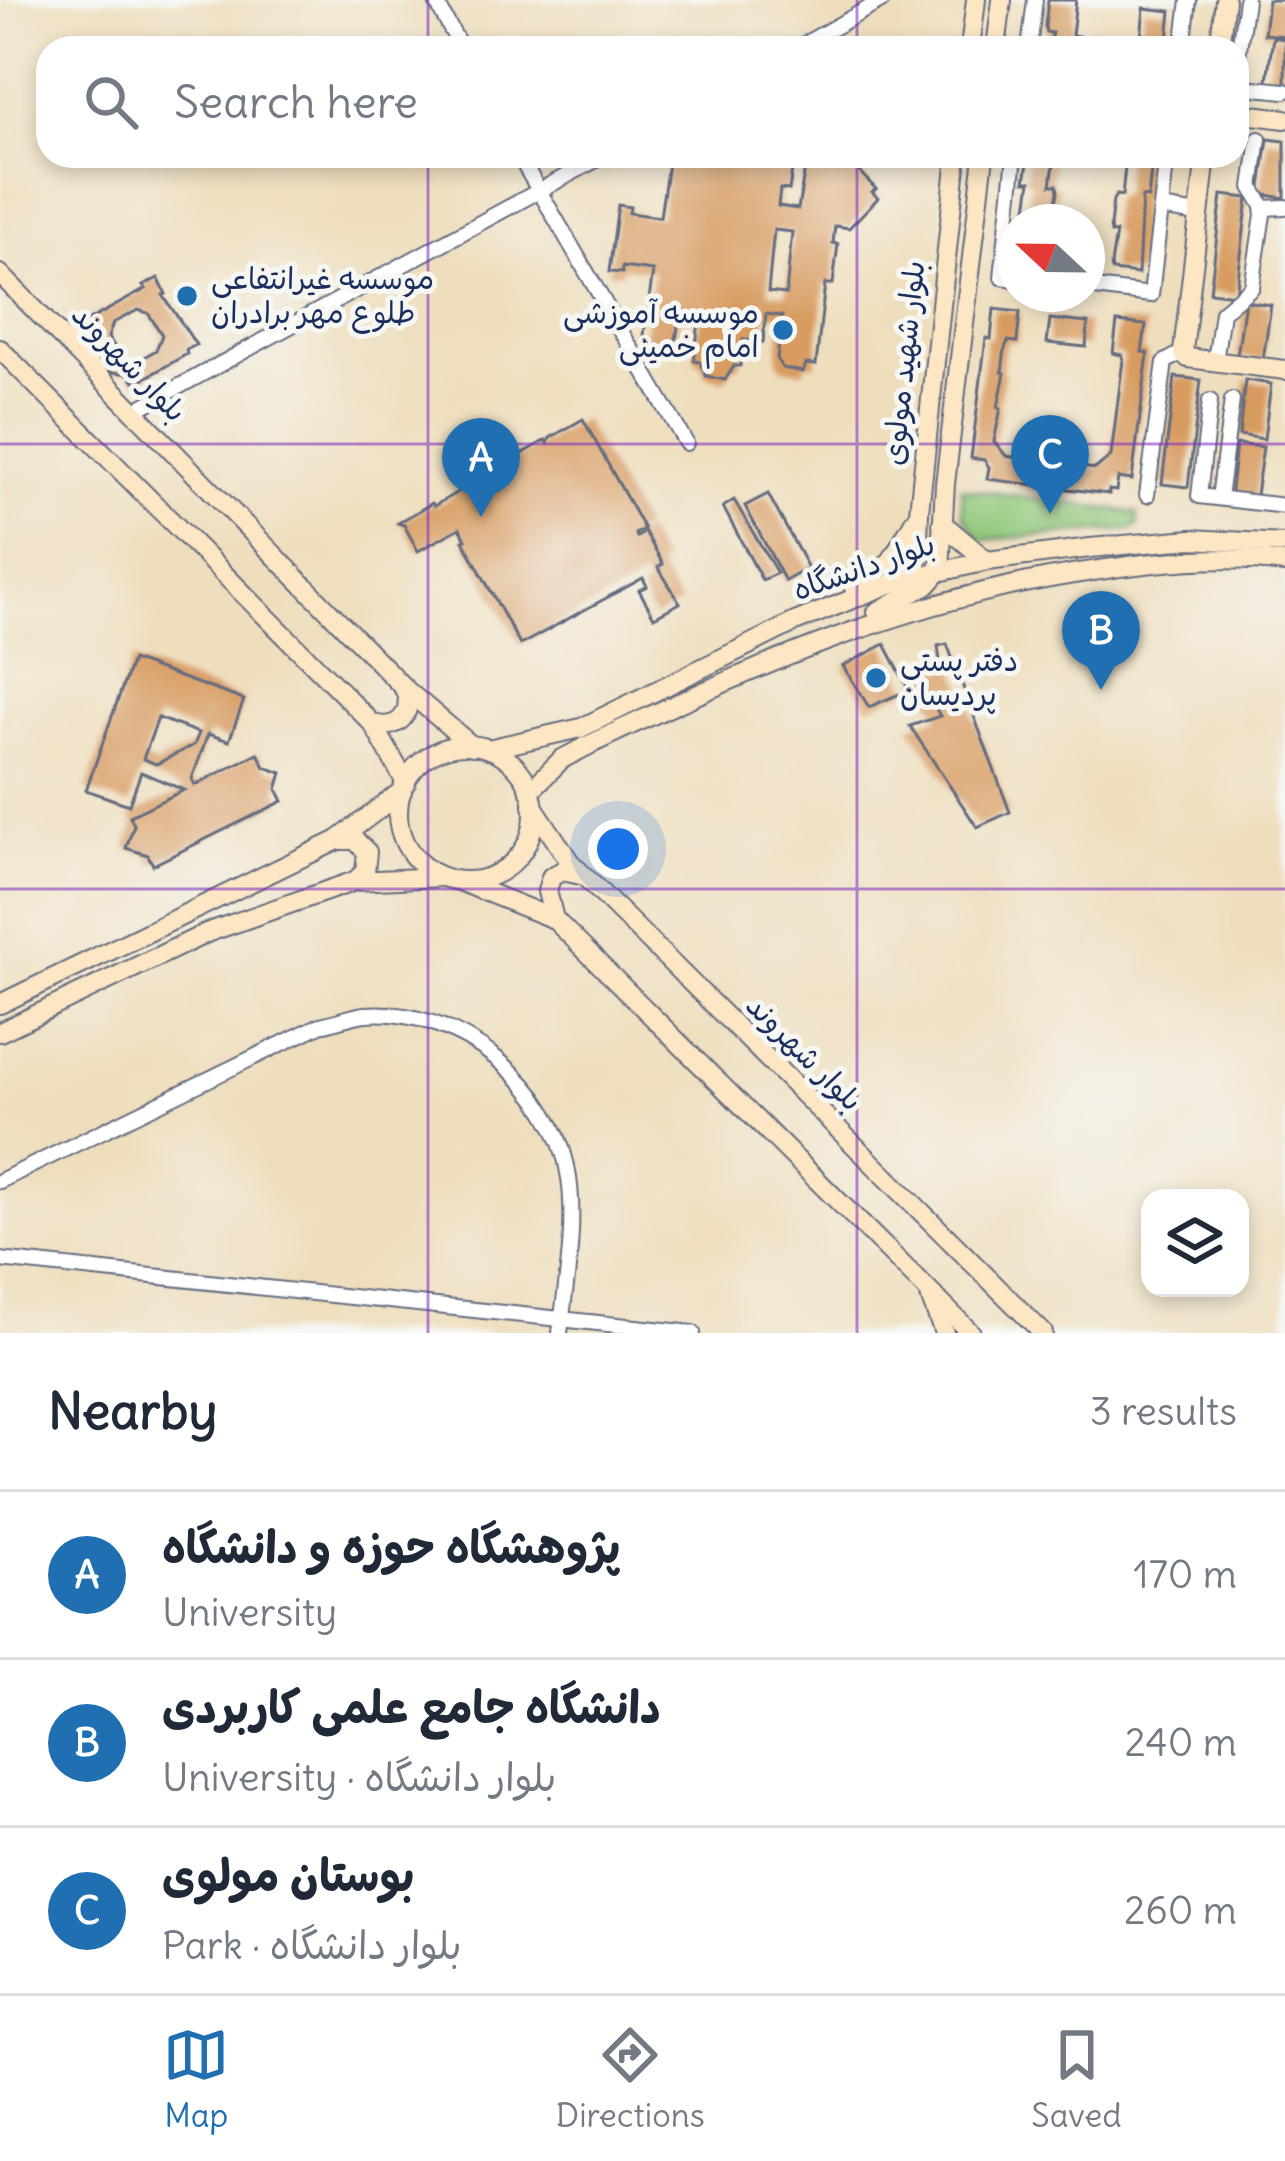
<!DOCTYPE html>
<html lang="en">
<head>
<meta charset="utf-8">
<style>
	body { margin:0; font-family:Delius,"Playpen Sans Arabic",sans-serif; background:#f6f6f7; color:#1f2937 }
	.controls { position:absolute; right:36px; bottom:36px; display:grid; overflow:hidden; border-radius:24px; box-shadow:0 6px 18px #0003 }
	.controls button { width:108px; height:108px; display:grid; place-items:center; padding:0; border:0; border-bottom:3px solid #e0e1e3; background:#fff; color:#1f2937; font:60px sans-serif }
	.compass { position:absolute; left:997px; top:204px; width:108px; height:108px; border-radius:50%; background:#fff; box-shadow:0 6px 18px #0003; rotate:292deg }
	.you { position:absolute; left:618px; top:849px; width:42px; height:42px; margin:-30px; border:9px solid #fff; border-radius:50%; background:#1a73e8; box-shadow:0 0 0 18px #1a73e833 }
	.badge { display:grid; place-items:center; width:78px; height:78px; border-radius:50%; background:#1f6fb2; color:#fff; font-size:39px; font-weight:700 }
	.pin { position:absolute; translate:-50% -99px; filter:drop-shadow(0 3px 6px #0008) }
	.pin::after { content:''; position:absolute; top:63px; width:42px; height:36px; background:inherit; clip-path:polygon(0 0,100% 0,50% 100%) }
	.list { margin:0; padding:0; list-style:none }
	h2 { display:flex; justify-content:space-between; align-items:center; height:156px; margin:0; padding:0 48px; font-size:51px }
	h2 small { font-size:39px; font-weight:400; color:#747a83 }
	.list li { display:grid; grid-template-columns:78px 1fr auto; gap:36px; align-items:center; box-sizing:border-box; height:168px; padding:0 48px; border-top:3px solid #e0e1e3 }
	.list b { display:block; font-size:45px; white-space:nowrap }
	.list p { margin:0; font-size:39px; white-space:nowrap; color:#747a83 }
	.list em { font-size:39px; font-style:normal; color:#747a83 }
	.icon { flex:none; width:66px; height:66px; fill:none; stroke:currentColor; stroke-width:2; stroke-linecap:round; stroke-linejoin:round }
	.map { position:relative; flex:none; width:1285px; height:1333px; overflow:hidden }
	.search { position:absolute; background:#fff; box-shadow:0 6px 18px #0003; left:36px; right:36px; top:36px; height:132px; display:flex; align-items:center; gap:30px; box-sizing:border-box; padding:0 42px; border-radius:36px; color:#747a83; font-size:45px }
	.sheet { height:660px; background:#fff }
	nav { display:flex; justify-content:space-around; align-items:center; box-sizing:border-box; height:168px; border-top:3px solid #e0e1e3; background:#fff; font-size:33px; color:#747a83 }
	nav a { display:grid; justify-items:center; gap:6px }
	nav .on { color:#1f6fb2 }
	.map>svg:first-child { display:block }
	.green { fill:#93c87a; stroke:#577c6c; stroke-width:3 }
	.building { fill:#d89b60; fill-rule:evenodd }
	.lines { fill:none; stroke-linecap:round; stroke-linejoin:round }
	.street-casing { stroke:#656c80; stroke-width:18 }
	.secondary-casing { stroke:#656c80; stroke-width:22 }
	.street { stroke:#fff; stroke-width:14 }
	.secondary { stroke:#fce6c4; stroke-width:18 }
	.grid { fill:none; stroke:#7b2cbf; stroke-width:3; stroke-opacity:0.55 }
	.poi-dot { fill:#1f6fb2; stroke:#f6f6f2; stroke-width:4.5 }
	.labels { text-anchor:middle; stroke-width:10; stroke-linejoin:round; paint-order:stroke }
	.poi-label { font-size:30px; fill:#1b2f5e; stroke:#f6f6f2; text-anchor:start }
	.street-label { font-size:30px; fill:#1b2f5e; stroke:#f6f6f2 }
</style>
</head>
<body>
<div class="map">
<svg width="1285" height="1333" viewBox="0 0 1285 1333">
	<rect width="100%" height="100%" fill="#f6f6f2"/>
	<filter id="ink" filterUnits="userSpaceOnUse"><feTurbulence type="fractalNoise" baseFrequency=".00833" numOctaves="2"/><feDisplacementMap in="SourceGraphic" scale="24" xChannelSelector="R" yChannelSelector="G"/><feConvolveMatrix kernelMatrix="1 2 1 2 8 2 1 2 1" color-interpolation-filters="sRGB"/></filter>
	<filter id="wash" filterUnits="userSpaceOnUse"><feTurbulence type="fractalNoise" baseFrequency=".004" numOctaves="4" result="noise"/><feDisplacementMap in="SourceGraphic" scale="48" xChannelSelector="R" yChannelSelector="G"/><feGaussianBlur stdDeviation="2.7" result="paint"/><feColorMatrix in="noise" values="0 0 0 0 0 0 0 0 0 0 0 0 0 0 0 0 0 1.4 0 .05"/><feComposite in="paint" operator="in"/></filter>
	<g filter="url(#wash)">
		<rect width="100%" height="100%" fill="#efdebe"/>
		<!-- green -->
		<path class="green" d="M961,488L1137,513L1138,525L1134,529L981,540L963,515Z"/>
		<g id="blocks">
			<!-- building -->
			<g class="building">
				<path d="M1048,0H1076L1072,35L1078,36L1076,48L1048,47L1052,33L1046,32L1045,26Z"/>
				<path d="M1268,0H1285V36L1264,34Z"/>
				<path d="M1144,8L1171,11L1167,48H1140Z"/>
				<path d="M1273,37L1285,39V89L1266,87Z"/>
				<path d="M1268,139L1285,141V198L1260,194Z"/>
				<path d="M669,156H770L769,164L789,166L792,170L789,190L780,189L778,206L798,209L807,156H833L839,160L844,156L876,189L872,192L878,198L849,228L835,226L833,243L838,244L833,284H825L816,365L806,364L803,372L782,368L777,359L782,316L766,314L763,342L743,340L740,366H734L725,380L706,376L700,362L694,361L700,314L680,312L676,340L670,342L668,347L649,344L644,335L653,271L622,267V273L609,272L618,205L630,207L629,213L660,217ZM774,230L792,232L786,294L768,292Z"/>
				<path d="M1029,156H1055L1051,185H1057L1058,192L1052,222H1025L1031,181H1025Z"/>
				<path d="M1126,157L1152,160L1148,198L1142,197L1138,274L1112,271L1111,265L1116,233H1111L1110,226L1113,200L1116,195L1122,196Z"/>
				<path d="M1222,195L1248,198L1236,295L1210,292Z"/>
				<path d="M158,278L166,294L163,295L196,345L186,350L187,354L138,382L132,380V374L111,372L97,342L90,345L71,326L87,321L146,289L143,286ZM138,310L148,313L162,335L156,350L134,363L122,358L108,337L113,323Z"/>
				<path d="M1245,301L1271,305L1263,360L1237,356Z"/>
				<path d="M994,309L1020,312L1017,342L1008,341L1005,348L1002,372L1005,373L998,407L1001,408L994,441L1006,456L1095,469L1111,456L1123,360L1122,355L1113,353L1117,322L1146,325L1142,352L1148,353L1132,480L1118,478L1116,491L1109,490V494L987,479L989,467L984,460L971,458L986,338L991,339Z"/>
				<path d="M1050,319L1088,323L1086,347L1047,343Z"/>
				<path d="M1175,377L1201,380L1188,487L1162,484Z"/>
				<path d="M1245,380L1271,384L1264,439L1239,435Z"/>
				<path d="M583,419L644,529L635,534L637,537L645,532L663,564L658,567L680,603L654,617L639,590L647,586L643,578L520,645L463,540L466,539L460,528L418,551L404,525L398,523L432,503L434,506L546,440L548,443L550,438Z"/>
				<path d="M1236,444L1263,447L1255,502L1230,499Z"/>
				<path d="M768,494L808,568L785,581L745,506Z"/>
				<path d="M734,500L777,573L762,580L723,507Z"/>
				<path d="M885,644L909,690L869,707L843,666Z"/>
				<path d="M947,644L1010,812L977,827L910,726L940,716L918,678L941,669L938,646Z"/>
				<path d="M132,660L244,700L229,741L208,734L192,779L195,785L258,753L265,767L282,773L277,789L283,801L153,865L148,855L126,848L134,825L130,816L184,790L141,772L129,805L86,790ZM158,718L199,733L194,745L156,764L143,759Z"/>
			</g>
		</g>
	</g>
	<g filter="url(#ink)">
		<use href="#blocks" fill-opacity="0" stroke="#656c80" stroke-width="3"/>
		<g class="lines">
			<!-- street casing -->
			<g class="street-casing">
				<g id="street">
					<path d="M435,0L461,48"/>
					<path d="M797,48L883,0"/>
					<path d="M1029,48L1035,0"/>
					<path d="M1183,48L1189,0"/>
					<path d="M1237,63L1246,0"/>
					<path d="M1237,76L1244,87L1285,91"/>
					<path d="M1259,139L1252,187L1264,208"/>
					<path d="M519,156L686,443"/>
					<path d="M1161,208L1198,214"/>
					<path d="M1015,279L1002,277L1015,156"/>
					<path d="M1087,287L1151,295L1167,156"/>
					<path d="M1215,362L1222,312L1252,287L1264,208L1285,207"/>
					<path d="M1210,401L1199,496L1285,506"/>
					<path d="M134,411L603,156"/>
					<path d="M1147,495L1165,362L1183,352"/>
					<path d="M1219,498L1232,400"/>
					<path d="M0,1181L320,1025C335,1022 350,1016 365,1014C457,1006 557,1087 569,1178C576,1228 566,1283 560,1333"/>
					<path d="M0,1260L693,1333"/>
				</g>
			</g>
			<!-- secondary casing -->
			<g class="secondary-casing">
				<g id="secondary">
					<path d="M970,48L976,0"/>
					<path d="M996,48L1002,0"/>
					<path d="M1219,48L1225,0"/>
					<path d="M1237,113L1285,119"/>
					<path d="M1206,156L1183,352L1188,358L1285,370"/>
					<path d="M0,274L404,688L472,746"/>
					<path d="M0,349L373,724L406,783"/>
					<path d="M942,523L987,561"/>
					<path d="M917,576L919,511L957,156"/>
					<path d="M854,588L891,561L914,521"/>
					<path d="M877,612L928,584L940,570L945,484L984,156"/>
					<path d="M373,724C399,731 415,713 404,688"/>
					<circle cx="466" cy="813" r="68"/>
					<path d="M488,749L581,728L795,622L895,582L987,561L1090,548L1191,539L1285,544"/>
					<path d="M530,791L562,759L591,744C753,666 914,596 1093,571C1158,561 1220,555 1285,563"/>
					<path d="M533,806L570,862L1043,1333"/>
					<path d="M338,840H355L367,852L365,872L355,881"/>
					<path d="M459,881L554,919L971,1333"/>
					<path d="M554,919L547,891L551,877L562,871L581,875"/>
					<path d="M0,1004L338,840L402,791"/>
					<path d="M0,1032L209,932L355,881L442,877"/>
					<path d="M930,1296L944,1333"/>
				</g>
			</g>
			<!-- street -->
			<use href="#street" class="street"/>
			<!-- secondary -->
			<use href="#secondary" class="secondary"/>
		</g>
	</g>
	<!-- grid -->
	<path class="grid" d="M428,0V48M857,0V48M428,156V1333M857,156V1333M0,444H1285M0,889H1285"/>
	<!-- markers -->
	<g class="poi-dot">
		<circle cx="187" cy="296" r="12"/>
		<circle cx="783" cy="330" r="12"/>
		<circle cx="876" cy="678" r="12"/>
	</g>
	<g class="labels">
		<!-- poi labels -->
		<g class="poi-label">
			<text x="211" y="289">موسسه غیرانتفاعی<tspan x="211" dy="34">طلوع مهر برادران</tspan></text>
			<text x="759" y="323" text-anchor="end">موسسه آموزشی<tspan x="759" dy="34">امام خمینی</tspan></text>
			<text x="900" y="671">دفتر پستی<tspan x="900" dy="34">پردیسان</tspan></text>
		</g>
		<!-- street labels -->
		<g class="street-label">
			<text transform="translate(129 363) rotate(46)" y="10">بلوار شهروند</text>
			<text transform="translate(904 363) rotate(-84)" y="10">بلوار شهید مولوی</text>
			<text transform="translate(864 567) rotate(-19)" y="10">بلوار دانشگاه</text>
			<text transform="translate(804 1053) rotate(45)" y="10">بلوار شهروند</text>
		</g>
	</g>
</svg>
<div class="controls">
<button><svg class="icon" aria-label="layers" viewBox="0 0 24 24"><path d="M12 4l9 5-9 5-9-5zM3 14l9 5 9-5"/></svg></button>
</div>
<svg class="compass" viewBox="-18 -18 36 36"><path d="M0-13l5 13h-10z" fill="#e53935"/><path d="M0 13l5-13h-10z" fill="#747a83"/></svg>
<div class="you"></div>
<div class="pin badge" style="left:481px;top:517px">A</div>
<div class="pin badge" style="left:1101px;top:690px">B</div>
<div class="pin badge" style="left:1050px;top:514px">C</div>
<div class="search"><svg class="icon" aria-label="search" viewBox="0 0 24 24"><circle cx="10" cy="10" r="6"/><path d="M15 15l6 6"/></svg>Search here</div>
</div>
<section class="sheet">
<h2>Nearby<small>3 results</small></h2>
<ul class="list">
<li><span class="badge">A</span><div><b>پژوهشگاه حوزه و دانشگاه</b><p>University</p></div><em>170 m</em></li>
<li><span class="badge">B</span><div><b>دانشگاه جامع علمی کاربردی</b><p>University · بلوار دانشگاه</p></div><em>240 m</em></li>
<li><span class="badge">C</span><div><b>بوستان مولوی</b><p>Park · بلوار دانشگاه</p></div><em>260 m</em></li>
</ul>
</section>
<nav>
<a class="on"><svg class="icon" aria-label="map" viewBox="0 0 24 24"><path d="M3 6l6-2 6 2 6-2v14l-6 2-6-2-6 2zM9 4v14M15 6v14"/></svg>Map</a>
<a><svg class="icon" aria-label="directions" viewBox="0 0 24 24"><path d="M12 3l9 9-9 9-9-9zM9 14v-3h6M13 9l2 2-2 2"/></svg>Directions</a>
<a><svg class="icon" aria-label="saved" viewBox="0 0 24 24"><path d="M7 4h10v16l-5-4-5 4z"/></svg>Saved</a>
</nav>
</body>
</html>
